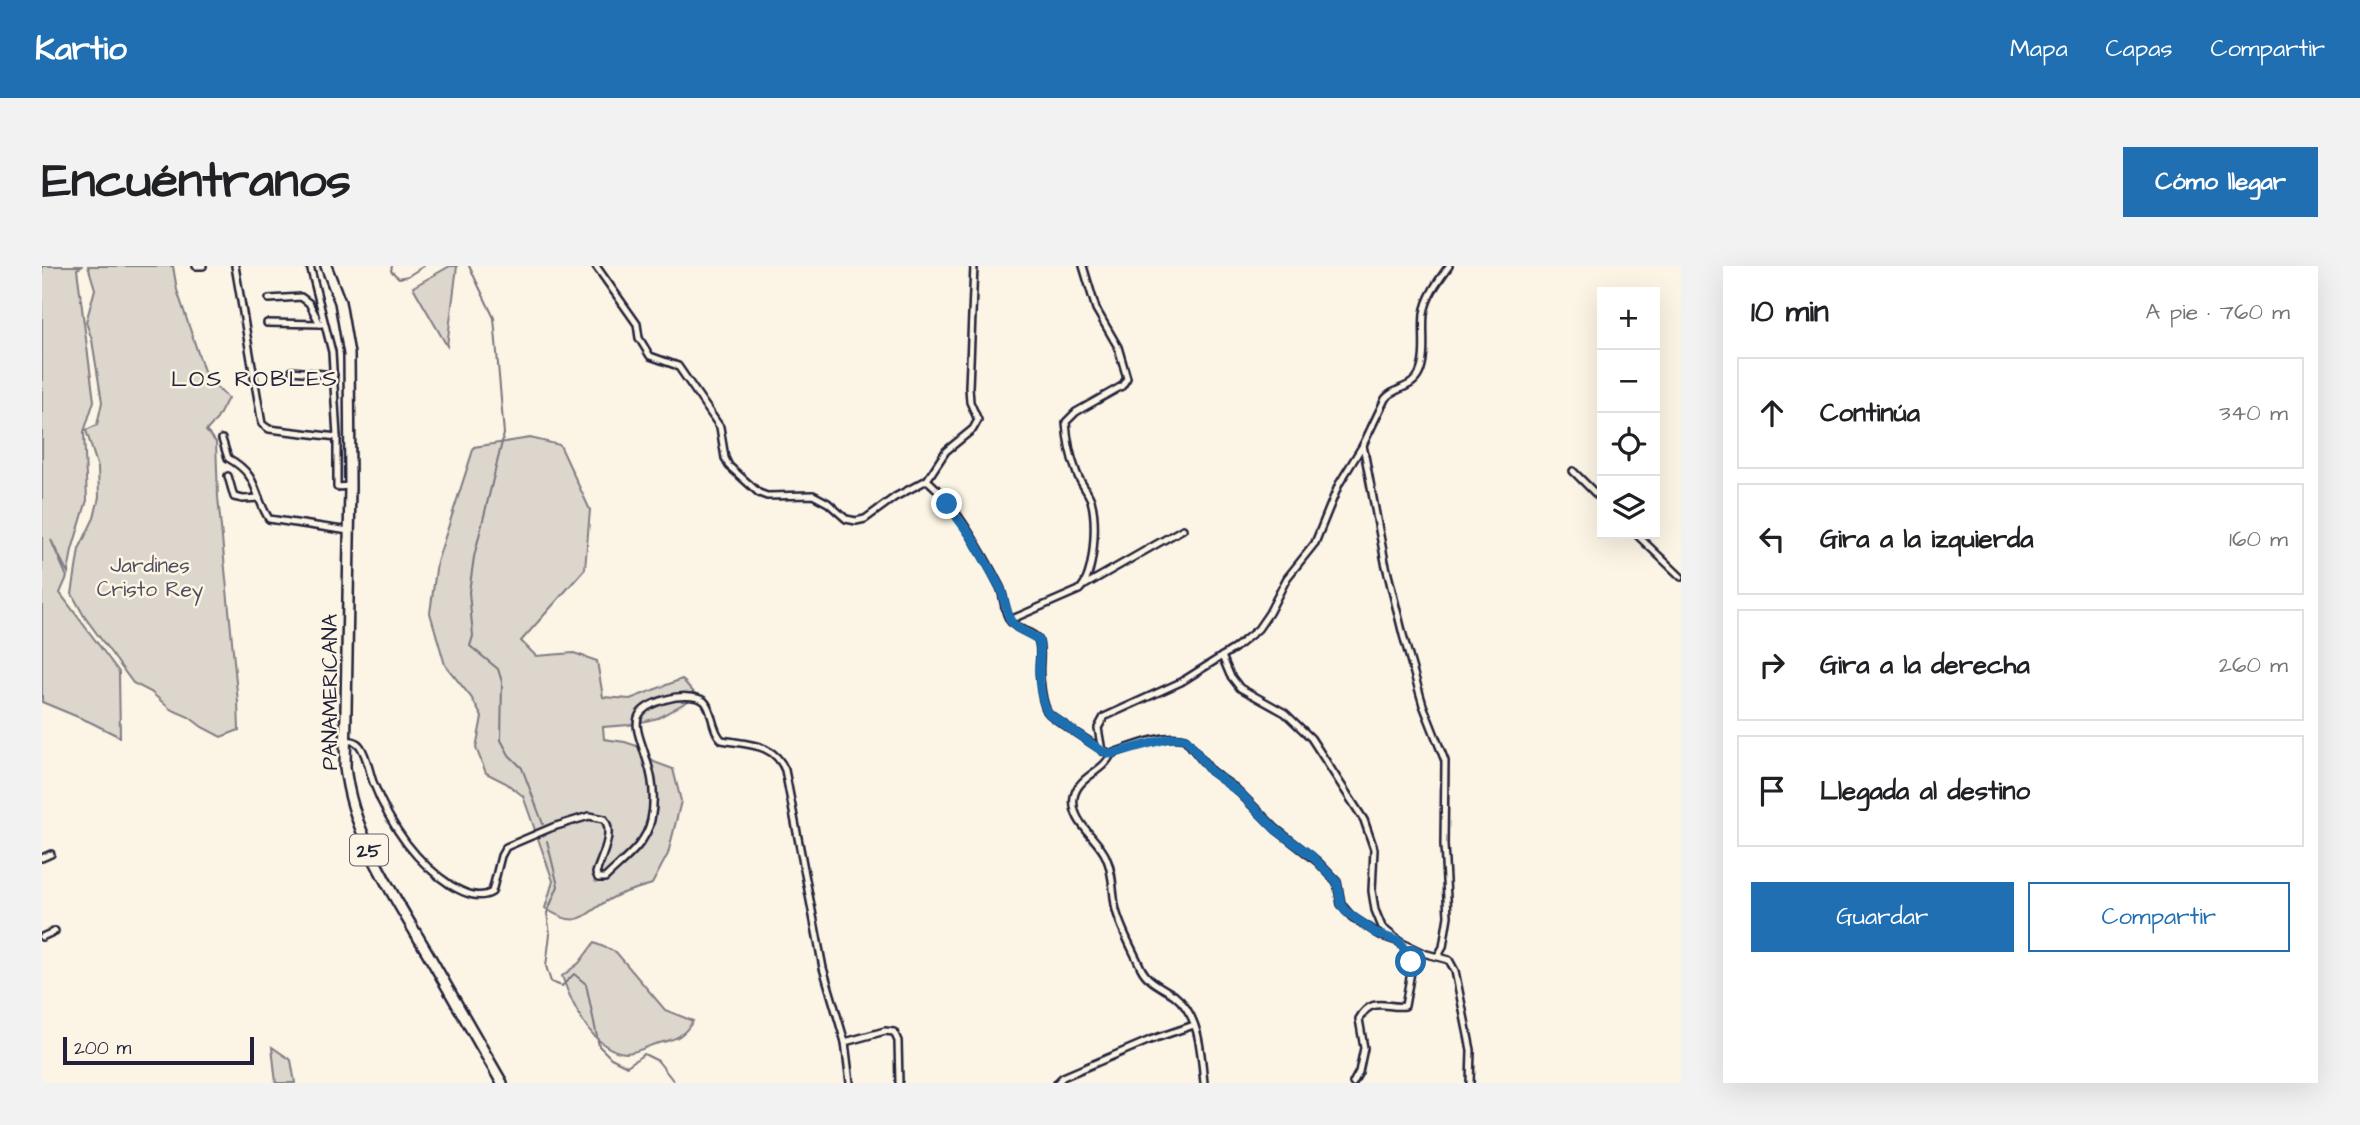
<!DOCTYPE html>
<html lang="es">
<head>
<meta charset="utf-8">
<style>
	body { margin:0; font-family:"Architects Daughter",sans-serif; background:#f2f2f2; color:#202124 }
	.controls { position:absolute; right:21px; top:21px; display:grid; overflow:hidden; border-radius:0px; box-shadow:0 7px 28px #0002 }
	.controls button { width:63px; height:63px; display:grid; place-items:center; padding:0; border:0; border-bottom:2px solid #e0e0e0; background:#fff; color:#202124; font:35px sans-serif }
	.scale { position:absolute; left:21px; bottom:18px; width:191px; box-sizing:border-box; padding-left:7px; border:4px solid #22223b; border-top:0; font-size:19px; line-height:24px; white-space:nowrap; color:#22223b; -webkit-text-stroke:5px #fcf5e5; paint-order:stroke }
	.stop { position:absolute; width:21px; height:21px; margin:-16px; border:5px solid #1f6fb2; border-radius:50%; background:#fff }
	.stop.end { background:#1f6fb2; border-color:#fff; box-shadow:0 2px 7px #0008 }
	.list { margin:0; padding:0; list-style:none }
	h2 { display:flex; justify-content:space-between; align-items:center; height:91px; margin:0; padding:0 28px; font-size:30px }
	h2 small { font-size:23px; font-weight:400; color:#757577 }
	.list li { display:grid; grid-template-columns:46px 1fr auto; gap:21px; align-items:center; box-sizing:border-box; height:112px; margin:0 14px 14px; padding:0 14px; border:2px solid #e0e0e0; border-radius:0px }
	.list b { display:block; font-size:26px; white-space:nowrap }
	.list em { font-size:23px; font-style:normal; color:#757577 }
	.actions { display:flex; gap:14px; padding:21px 28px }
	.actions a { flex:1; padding:16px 0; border:2px solid #1f6fb2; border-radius:0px; text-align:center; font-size:24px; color:#1f6fb2 }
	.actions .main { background:#1f6fb2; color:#fff }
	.icon { flex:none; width:38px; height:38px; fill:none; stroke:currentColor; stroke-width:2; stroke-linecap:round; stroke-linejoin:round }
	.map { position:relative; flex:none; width:1639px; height:817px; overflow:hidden; border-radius:0px }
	header { display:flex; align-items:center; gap:42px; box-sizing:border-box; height:98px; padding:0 35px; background:#1f6fb2; color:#fff }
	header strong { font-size:33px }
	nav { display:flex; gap:38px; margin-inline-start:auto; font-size:24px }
	.intro { display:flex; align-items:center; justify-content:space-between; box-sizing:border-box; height:168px; padding:0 42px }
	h1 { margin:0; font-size:49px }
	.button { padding:18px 32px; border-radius:0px; background:#1f6fb2; color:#fff; font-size:24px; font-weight:700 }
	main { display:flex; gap:42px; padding:0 42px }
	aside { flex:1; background:#fff; border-radius:0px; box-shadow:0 7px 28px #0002 }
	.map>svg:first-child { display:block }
	.green { fill:#dcd6cc; stroke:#7f7c84; stroke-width:2 }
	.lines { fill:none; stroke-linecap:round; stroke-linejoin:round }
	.stream { stroke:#78757e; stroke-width:2 }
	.minor-casing { stroke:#22223b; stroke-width:10 }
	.primary-casing { stroke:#22223b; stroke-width:14 }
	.minor { stroke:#fcf5e5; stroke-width:5 }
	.primary { stroke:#fcf5e5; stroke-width:9 }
	.route { stroke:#1f6fb2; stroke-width:9 }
	.labels { text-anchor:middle; stroke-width:5; stroke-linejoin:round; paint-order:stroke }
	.shield { fill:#fcf5e5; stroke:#63616e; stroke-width:2 }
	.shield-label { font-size:19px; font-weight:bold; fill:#22223b }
	.park-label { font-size:21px; fill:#504f5f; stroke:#fcf5e5 }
	.street-label { font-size:21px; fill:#22223b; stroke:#fcf5e5 }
	.neighbourhood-label { font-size:23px; letter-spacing:2px; fill:#22223b; stroke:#fcf5e5 }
</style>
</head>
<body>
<header>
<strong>Kartio</strong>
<nav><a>Mapa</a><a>Capas</a><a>Compartir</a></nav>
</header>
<div class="intro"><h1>Encuéntranos</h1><a class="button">Cómo llegar</a></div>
<main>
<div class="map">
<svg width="1639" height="817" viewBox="0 0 1639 817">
	<rect width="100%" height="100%" fill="#fcf5e5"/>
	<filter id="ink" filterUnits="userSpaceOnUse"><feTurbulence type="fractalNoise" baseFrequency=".0143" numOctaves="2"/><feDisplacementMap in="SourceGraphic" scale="14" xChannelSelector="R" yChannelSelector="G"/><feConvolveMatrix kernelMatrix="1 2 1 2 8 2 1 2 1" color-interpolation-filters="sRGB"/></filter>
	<g filter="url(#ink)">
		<!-- green -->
		<g class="green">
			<path d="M0,0H41L35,3L52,135L42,166L45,234L30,284L26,307L9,274L25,311L18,327L77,406L78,471L48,456L0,436Z"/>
			<path d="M46,0H131L135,24L164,111L186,132L175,153L164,165L174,176L176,231L196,436L197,464L179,471L160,461L147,451L128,443L109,426L91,417L42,350L30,328L37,283L52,252L57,231L56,202L44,164L55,159L60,136L50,74L44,56L53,23Z"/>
			<path d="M408,0H415L405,80L371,21Z"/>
			<path d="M488,172L518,179L548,244L543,303L479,375L494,390L532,387L555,395L561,431L588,433L640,413L655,430L616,452L587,459L561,461L562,473L583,476L601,482L612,496L631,503L639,535L626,588L610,618C598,622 584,625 572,631C541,646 540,667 503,642L511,615L481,530L464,517L444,507L434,482L440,451L429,431L403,399L388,347L395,296L432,181Z"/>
			<path d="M552,677L574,686L623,744L651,755C639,774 631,773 610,779C603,782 592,787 584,787C550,785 529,736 520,710L537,697Z"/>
			<path d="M230,781L249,794L253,817H234Z"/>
		</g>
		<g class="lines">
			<!-- stream -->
			<g class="stream">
				<path d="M350,0L349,5L357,12L366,10L382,0"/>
				<path d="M427,0L452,52L462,168L432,291L427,326L431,370L428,380L456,403L460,416L459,474L467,489L480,502L501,558"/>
				<path d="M505,575L516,620L505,647L508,668L504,700L509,716L520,720L532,708L544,718L557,780L569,792L585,800L602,788L616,795L633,817"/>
			</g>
			<!-- minor casing -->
			<g class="minor-casing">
				<g id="minor">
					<path d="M154,0H161"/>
					<path d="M193,0L220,158L227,163L295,171V221L308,220"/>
					<path d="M268,0L290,86L295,171"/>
					<path d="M554,0L595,58L597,72L608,90L636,100L678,161L683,192L687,200L717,227L725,230L771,229L786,237L804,253L814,255L823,253L853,231L885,214C911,235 943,291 958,321C963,332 961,346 969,356C977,365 989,365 996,373C1001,386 996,399 998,412C999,422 1000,436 1005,445C1008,451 1061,485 1069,488C1062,506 1036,510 1032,531C1028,556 1056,572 1064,591C1072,608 1070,626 1074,644C1079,664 1091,684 1099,702C1106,716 1120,721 1132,729C1158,749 1159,787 1162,817"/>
					<path d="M227,33L259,31L267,37L278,58"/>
					<path d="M225,57L280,58"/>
					<path d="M250,105L292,109"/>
					<path d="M180,173L186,192C218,210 210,226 227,253L307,265"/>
					<path d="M1321,179L1343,296L1361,369L1381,439L1403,495L1402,579L1406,650L1401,681L1396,690"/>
					<path d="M1531,205L1560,234"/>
					<path d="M186,210L192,231L201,233L217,232"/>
					<path d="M885,214L904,185L931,163L936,154L928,136L927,121L932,0"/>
					<path d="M1594,268L1639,311"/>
					<path d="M1043,319L1141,263"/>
					<path d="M968,354L1037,324C1053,310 1055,255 1049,234C1045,224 1037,215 1034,205C1028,189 1025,172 1024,156L1034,146L1080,120L1085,112L1076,81L1054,43L1041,0"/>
					<path d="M1180,390L1188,409L1198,422L1243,447L1269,472L1322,554L1332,583L1330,625L1333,644L1340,661L1358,676L1367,689L1370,700L1363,740C1346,743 1330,729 1317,753L1322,782L1317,806L1311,817"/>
					<path d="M304,474C310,475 314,475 318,480C325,490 327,505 331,516C347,557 373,596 410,620C422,627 437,634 450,626L459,590L464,581L511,561L547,550L562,553C573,566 559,592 554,607L556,612H563C580,595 604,579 609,554C613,535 611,513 605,495C596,463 581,445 625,433C635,430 654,429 662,435C671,443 669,464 680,474C706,479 732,477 743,504L781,702L803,776L808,817"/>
					<path d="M1060,485L1056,462L1062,451L1139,416L1193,382L1216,363L1227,347L1245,312L1273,277L1297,218L1321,179L1343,133C1352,121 1370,123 1377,108C1385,91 1380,67 1382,48C1384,31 1397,14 1407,0"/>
					<path d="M1069,488C1090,481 1120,467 1143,473L1169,505L1193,522L1234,563L1276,596L1295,616L1299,638L1310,651L1340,670L1358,676L1381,687L1407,694L1413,705L1429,784L1428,817"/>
					<path d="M0,592L9,588"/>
					<path d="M0,671L13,665"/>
					<path d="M803,776L843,765L852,766L856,775L857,817"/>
					<path d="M1015,817L1021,811L1108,774L1152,759"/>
				</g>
			</g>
			<!-- primary casing -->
			<g class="primary-casing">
				<path id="primary" d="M284,0L298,36L307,88L308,220L303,501C311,570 351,628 385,686C410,730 435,773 460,817"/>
			</g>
			<!-- minor -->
			<use href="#minor" class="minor"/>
			<!-- primary -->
			<use href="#primary" class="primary"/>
		</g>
	</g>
	<g class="lines" filter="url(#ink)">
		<!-- route -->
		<path class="route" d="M905,238L929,270L959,323L968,354L975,362L996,373C1000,383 997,392 997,402C997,417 999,436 1007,448L1060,485L1069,488L1128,472H1139L1145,474L1168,505L1198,527L1234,564L1270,590L1295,616L1299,638L1303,645L1334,667L1358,676L1369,696"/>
	</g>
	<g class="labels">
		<!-- shield labels -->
		<rect class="shield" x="308" y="568.5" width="38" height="31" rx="5"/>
		<g class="shield-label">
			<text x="327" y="591">25</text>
		</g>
		<!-- park labels -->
		<g class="park-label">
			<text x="108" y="306">Jardines<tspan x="108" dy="24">Cristo Rey</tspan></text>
		</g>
		<!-- street labels -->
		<g class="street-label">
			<text transform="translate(288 426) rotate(-90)" y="7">PANAMERICANA</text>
		</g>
		<!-- neighbourhood labels -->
		<g class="neighbourhood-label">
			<text x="213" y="120">LOS ROBLES</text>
		</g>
	</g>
</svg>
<div class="controls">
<button>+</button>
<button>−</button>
<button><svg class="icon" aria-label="locate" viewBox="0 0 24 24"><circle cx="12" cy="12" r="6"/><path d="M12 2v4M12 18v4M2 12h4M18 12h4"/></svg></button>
<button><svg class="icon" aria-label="layers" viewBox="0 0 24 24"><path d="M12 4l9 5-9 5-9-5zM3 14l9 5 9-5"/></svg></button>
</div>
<div class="scale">200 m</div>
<div class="stop" style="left:1369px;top:696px"></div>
<div class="stop end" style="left:905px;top:238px"></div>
</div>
<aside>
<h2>10 min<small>A pie · 760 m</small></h2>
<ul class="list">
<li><svg class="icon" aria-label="ahead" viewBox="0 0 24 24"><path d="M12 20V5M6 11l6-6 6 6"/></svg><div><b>Continúa</b></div><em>340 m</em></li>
<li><svg class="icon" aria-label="left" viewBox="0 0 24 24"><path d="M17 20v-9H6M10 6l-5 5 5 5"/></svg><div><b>Gira a la izquierda</b></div><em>160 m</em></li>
<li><svg class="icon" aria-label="right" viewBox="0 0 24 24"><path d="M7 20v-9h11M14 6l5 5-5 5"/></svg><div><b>Gira a la derecha</b></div><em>260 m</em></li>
<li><svg class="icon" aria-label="arrive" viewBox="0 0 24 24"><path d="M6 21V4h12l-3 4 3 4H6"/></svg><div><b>Llegada al destino</b></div></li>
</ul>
<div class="actions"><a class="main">Guardar</a><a>Compartir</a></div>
</aside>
</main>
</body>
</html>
